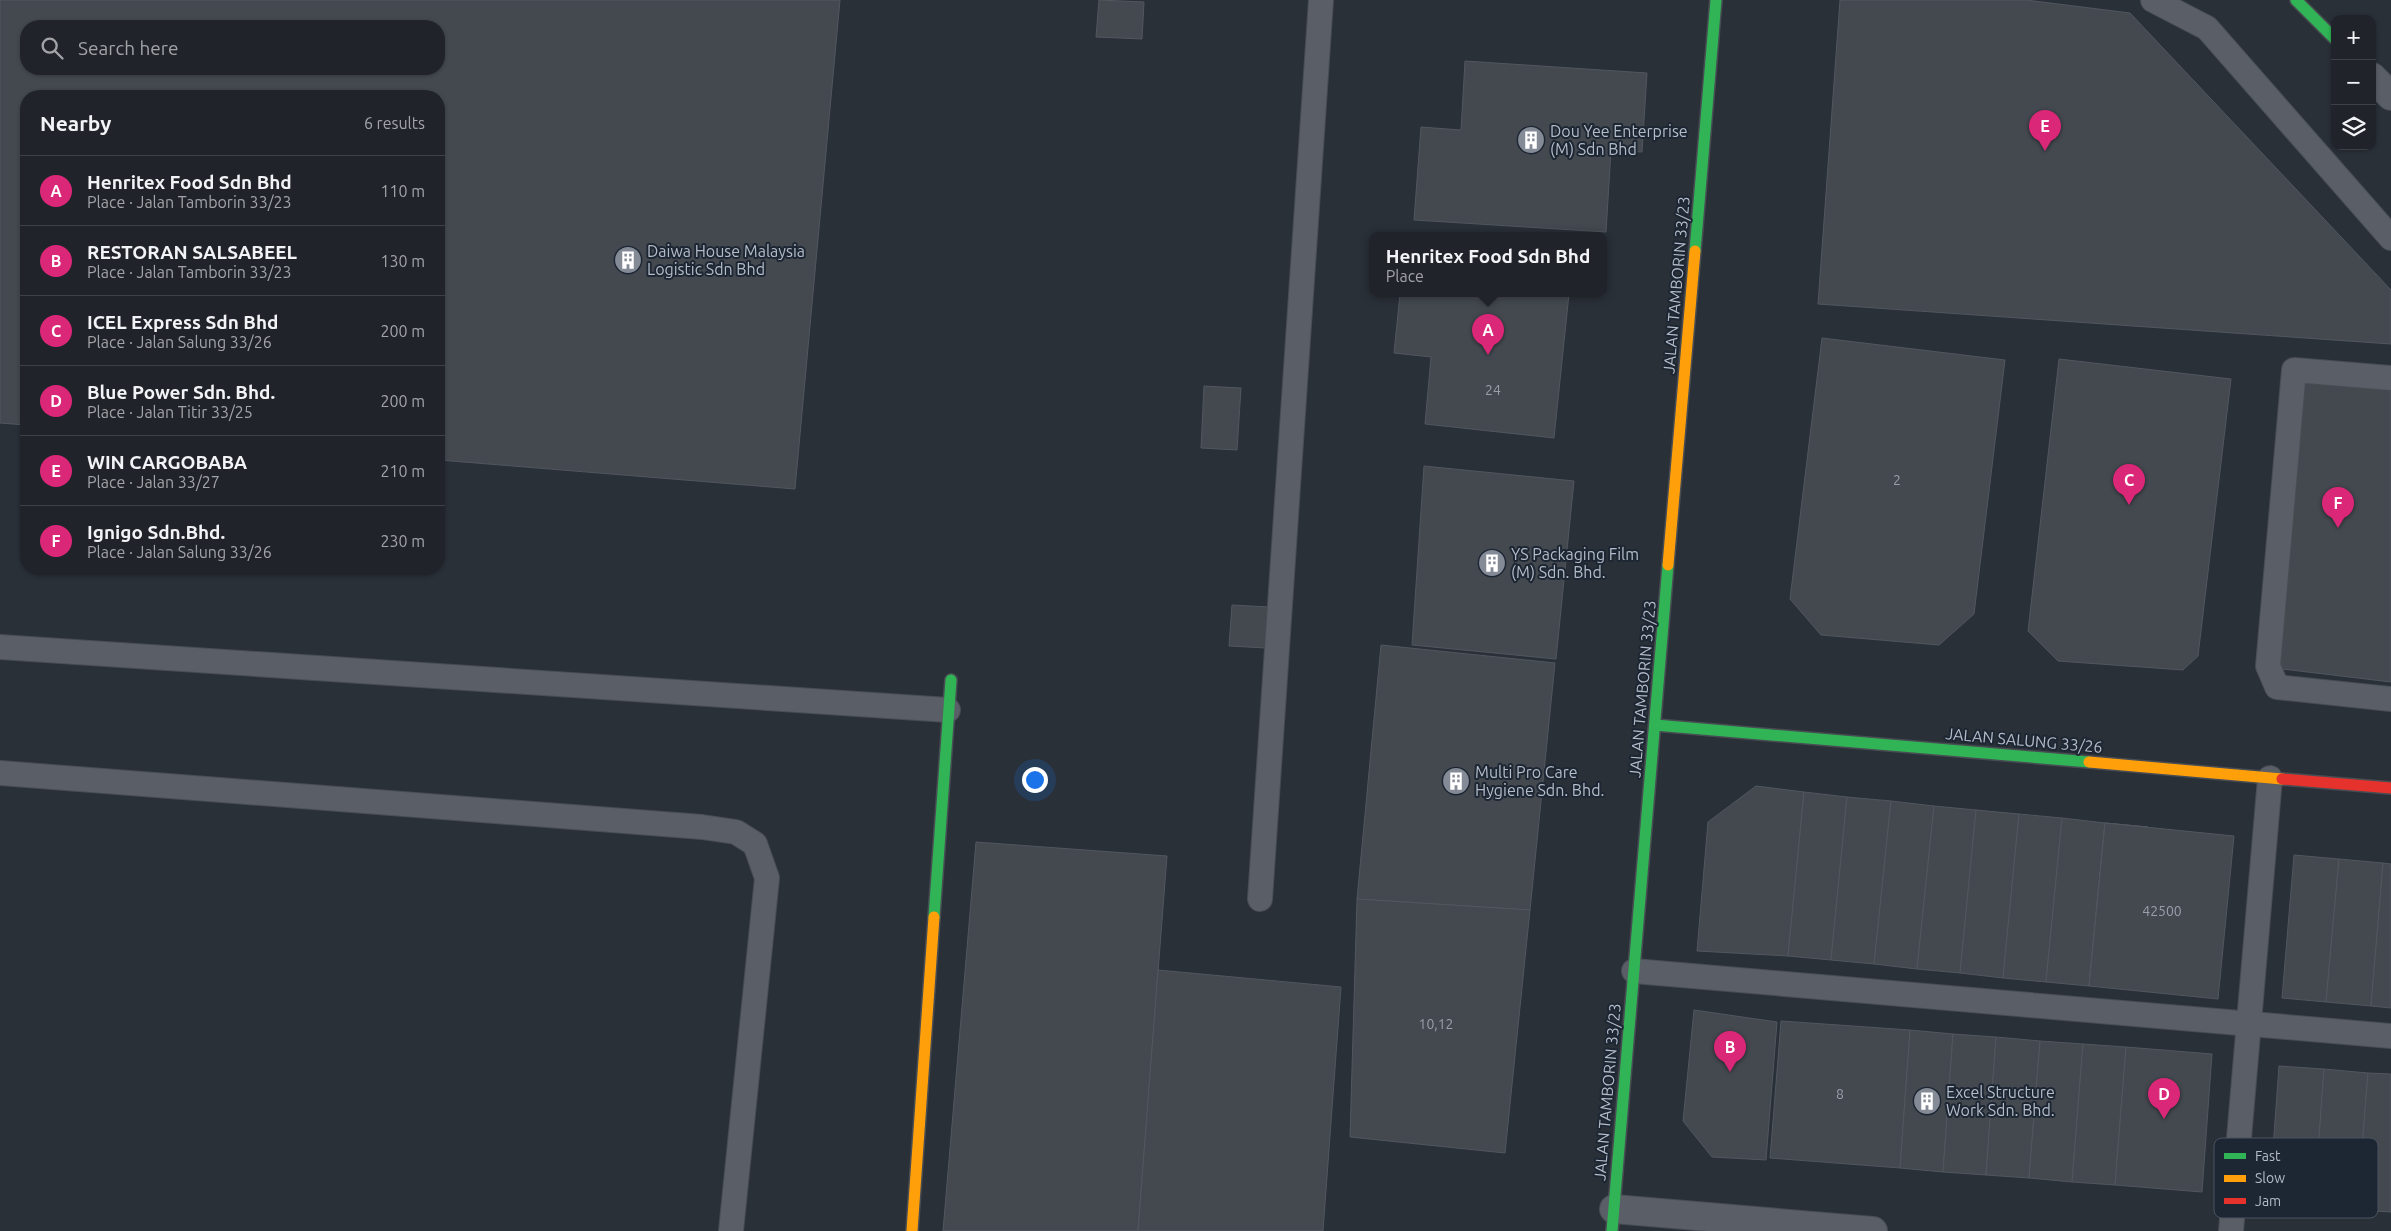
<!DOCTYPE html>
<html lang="en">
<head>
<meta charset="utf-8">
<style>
	body { margin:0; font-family:Ubuntu,sans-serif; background:#282c32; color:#f1f3f6 }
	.controls { position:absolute; right:15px; top:15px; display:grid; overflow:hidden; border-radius:10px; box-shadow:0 1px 4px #0004 }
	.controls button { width:45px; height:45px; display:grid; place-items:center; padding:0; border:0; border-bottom:1px solid #3d4147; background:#20242a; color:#f1f3f6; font:25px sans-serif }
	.you { position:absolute; left:1034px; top:779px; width:18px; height:18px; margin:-12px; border:4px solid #fff; border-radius:50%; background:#1a73e8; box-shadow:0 0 0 8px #1a73e833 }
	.badge { display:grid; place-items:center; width:32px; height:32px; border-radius:50%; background:#db2777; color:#fff; font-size:16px; font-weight:700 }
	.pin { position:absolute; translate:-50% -41px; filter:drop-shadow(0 1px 2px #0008) }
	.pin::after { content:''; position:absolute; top:26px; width:18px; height:15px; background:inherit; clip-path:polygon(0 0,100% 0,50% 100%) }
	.popup { position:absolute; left:1369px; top:232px; width:238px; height:65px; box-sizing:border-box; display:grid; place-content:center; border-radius:10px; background:#20242a; filter:drop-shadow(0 1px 4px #0005); font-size:16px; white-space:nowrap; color:#a2a4a8 }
	.popup b { font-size:19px; color:#f1f3f6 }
	.popup::after { content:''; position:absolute; left:50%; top:100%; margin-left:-10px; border:10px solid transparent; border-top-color:#20242a }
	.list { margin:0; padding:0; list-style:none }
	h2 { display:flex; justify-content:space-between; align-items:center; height:65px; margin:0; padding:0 20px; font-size:21px }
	h2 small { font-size:16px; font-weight:400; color:#a2a4a8 }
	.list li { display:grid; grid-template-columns:32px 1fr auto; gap:15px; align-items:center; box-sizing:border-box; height:70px; padding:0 20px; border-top:1px solid #3d4147 }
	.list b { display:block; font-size:19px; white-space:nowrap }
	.list p { margin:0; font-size:16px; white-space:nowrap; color:#a2a4a8 }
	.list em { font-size:16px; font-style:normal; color:#a2a4a8 }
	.icon { flex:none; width:28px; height:28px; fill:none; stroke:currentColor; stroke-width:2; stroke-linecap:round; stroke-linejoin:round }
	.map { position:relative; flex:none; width:2391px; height:1231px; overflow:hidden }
	.search { position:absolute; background:#20242a; box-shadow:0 1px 4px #0004; left:20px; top:20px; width:425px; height:55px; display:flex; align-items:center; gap:12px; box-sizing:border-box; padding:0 18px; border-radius:20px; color:#a2a4a8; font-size:19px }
	.panel { position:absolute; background:#20242a; box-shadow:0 1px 4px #0004; left:20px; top:90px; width:425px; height:485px; border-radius:20px }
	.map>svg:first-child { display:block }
	.building { fill:#444950; stroke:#52575f; fill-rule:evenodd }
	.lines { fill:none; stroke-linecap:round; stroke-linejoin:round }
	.lane-casing { stroke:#484c53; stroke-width:26 }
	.street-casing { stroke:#484c53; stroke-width:30 }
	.fast-casing { stroke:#484c53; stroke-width:14 }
	.slow-casing { stroke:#484c53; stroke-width:14 }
	.jam-casing { stroke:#484c53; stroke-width:14 }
	.lane { stroke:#5a5e66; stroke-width:24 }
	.street { stroke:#5a5e66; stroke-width:28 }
	.fast { stroke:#30b455; stroke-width:11 }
	.slow { stroke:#ff9f0a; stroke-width:11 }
	.jam { stroke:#e5322d; stroke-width:11 }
	.labels { text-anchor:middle; stroke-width:4; stroke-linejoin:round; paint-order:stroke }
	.number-label { font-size:14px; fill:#989fab }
	.poi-label { font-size:16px; fill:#b4bcc9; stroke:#1d2633; text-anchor:start }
	.street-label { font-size:16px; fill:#b4bcc9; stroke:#1d2633 }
	.key { fill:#1d2633; stroke:#4a5360; stroke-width:1 }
	.key-label { font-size:14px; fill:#b4bcc9 }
</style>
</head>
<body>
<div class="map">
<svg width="2391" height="1231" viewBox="0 0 2391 1231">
	<rect width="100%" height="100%" fill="#2a3038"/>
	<!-- building -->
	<g class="building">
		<path d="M0,0H840L795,489L439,460V96H26V425L0,423ZM26,26H439V69H26Z"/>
		<path d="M1099,0L1144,2L1142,39L1096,37Z"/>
		<path d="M1840,0H2026L2130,13L2391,290V344L1818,304Z"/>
		<path d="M1465,61L1647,73L1642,152L1611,150L1606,232L1414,220L1421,127L1461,130Z"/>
		<path d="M1400,294H1569L1554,438L1425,424L1431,357L1394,353Z"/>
		<path d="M1822,338L2005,360L1974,614L1939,645L1821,635L1790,599Z"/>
		<path d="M2059,359L2231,379L2198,656L2183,670L2058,661L2028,631Z"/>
		<path d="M2299,382L2391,388V682L2274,668Z"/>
		<path d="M1204,386L1241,388L1237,450L1201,448Z"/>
		<path d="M1424,466L1574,481L1556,659L1412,645Z"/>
		<path d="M1232,605L1269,607L1266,648L1229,646Z"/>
		<path d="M1381,645L1555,663L1530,910L1357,899Z"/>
		<path d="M1756,786L1804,792L1788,956L1697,951L1708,822Z"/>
		<path d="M1804,792L1847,797L1831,960L1788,956Z"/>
		<path d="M1847,797L1891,801L1874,964L1831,960Z"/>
		<path d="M1891,801L1934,806L1917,969L1874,964Z"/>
		<path d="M1934,806L1976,810L1960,973L1917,969Z"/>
		<path d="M1976,810L2019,814L2003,978L1960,973Z"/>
		<path d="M2019,814L2062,818L2046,982L2003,978Z"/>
		<path d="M2062,818L2105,823L2089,986L2046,982Z"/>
		<path d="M2105,823L2148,827L2089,986Z"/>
		<path d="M2105,823L2148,827L2089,986Z"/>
		<path d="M2105,823L2234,836L2218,999L2089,986Z"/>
		<path d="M976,842L1167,856L1138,1231H943Z"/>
		<path d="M2294,855L2339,859L2326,1002L2282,998Z"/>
		<path d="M2339,859L2383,863L2371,1006L2326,1002Z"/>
		<path d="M2383,863L2391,864V1008L2371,1006Z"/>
		<path d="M1357,899L1530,910L1505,1153L1350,1137Z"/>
		<path d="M1158,970L1341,987L1323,1231H1138Z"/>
		<path d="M1694,1010L1777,1022L1766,1160L1712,1157L1683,1121Z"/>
		<path d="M1781,1021L1910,1030L1900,1168L1770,1158Z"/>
		<path d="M1910,1030L1953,1034L1943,1172L1900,1168Z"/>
		<path d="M1953,1034L1996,1037L1986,1175L1943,1172Z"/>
		<path d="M1996,1037L2040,1041L2029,1178L1986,1175Z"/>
		<path d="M2040,1041L2083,1044L2072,1182L2029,1178Z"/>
		<path d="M2083,1044L2126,1047L2115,1185L2072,1182Z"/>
		<path d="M2126,1047L2212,1054L2202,1192L2115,1185Z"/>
		<path d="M2279,1066L2324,1069L2314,1206L2269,1203Z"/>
		<path d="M2324,1069L2368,1073L2357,1210L2314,1206Z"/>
		<path d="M2368,1073L2391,1074V1212L2357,1210Z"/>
	</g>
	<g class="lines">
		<!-- lane casing -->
		<g class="lane-casing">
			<g id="lane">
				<path d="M2153,0L2207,28L2391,238"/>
				<path d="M2391,378L2294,370L2268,666L2277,687L2391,699"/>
				<path d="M0,647L948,710"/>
				<path d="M0,773L702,827L736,832L755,844L767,878L731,1231"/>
				<path d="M1260,899L1321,0"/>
				<path d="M1634,971L2391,1036"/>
				<path d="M2231,1231L2270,778"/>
			</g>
		</g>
		<!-- street casing -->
		<g class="street-casing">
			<g id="street">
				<path d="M2372,77L2391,96"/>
				<path d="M1614,1209L1873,1231"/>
			</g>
		</g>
		<!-- fast casing -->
		<g class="fast-casing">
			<g id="fast">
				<path d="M2296,0L2335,39"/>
				<path d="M1695,251L1716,0"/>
				<path d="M1655,725L2089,762"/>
				<path d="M934,917L951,680"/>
				<path d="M1612,1231L1668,565"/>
			</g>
		</g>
		<!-- slow casing -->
		<g class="slow-casing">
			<g id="slow">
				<path d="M1668,565L1695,251"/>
				<path d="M2089,762L2282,779"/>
				<path d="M912,1231L934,917"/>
			</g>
		</g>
		<!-- jam casing -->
		<g class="jam-casing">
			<path id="jam" d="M2282,779L2391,788"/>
		</g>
		<!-- lane -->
		<use href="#lane" class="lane"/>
		<!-- street -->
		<use href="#street" class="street"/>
		<!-- fast -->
		<use href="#fast" class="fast"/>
		<!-- slow -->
		<use href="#slow" class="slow"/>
		<!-- jam -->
		<use href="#jam" class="jam"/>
	</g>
	<!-- icons -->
	<defs>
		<g id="building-disc" transform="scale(1.4375)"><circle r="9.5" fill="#848b96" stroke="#1d2633"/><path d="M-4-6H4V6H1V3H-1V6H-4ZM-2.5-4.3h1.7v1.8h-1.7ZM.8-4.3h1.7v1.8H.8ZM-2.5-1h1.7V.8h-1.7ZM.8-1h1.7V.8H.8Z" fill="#fff"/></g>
	</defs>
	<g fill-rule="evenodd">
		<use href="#building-disc" x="1531" y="140"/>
		<use href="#building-disc" x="628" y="260"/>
		<use href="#building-disc" x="1492" y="563"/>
		<use href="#building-disc" x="1456" y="781"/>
		<use href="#building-disc" x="1927" y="1101"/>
	</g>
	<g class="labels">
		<!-- number labels -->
		<g class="number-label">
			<text x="1493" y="395">24</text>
			<text x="1897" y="485">2</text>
			<text x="2162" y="916">42500</text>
			<text x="1436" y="1029">10,12</text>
			<text x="1840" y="1099">8</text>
		</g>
		<!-- poi labels -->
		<g class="poi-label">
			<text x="1550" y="137">Dou Yee Enterprise<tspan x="1550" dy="18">(M) Sdn Bhd</tspan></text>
			<text x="647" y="257">Daiwa House Malaysia<tspan x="647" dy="18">Logistic Sdn Bhd</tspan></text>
			<text x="1511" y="560">YS Packaging Film<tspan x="1511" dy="18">(M) Sdn. Bhd.</tspan></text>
			<text x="1475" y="778">Multi Pro Care<tspan x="1475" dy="18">Hygiene Sdn. Bhd.</tspan></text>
			<text x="1946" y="1098">Excel Structure<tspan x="1946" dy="18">Work Sdn. Bhd.</tspan></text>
		</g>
		<!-- street labels -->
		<g class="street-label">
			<text transform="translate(1676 285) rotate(-85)" y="6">JALAN TAMBORIN 33/23</text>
			<text transform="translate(1642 689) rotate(-85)" y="6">JALAN TAMBORIN 33/23</text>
			<text transform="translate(2024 740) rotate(5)" y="6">JALAN SALUNG 33/26</text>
			<text transform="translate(1607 1092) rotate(-85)" y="6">JALAN TAMBORIN 33/23</text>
		</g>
	</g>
	<!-- legend -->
	<rect x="2214" y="1138" width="164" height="80" rx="8" class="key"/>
	<rect x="2224" y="1153" width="22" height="6" fill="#30b455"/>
	<rect x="2224" y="1175" width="22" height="7" fill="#ff9f0a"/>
	<rect x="2224" y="1198" width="22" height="6" fill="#e5322d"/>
	<g class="key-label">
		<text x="2255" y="1161">Fast</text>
		<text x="2255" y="1183">Slow</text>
		<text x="2255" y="1206">Jam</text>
	</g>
</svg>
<div class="controls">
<button>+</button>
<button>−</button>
<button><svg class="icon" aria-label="layers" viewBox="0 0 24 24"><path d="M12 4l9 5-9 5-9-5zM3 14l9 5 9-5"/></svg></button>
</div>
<div class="you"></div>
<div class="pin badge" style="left:1488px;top:355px">A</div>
<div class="popup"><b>Henritex Food Sdn Bhd</b>Place</div>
<div class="pin badge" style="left:1730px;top:1072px">B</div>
<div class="pin badge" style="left:2129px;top:505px">C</div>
<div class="pin badge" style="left:2164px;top:1119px">D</div>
<div class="pin badge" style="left:2045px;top:151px">E</div>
<div class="pin badge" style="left:2338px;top:528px">F</div>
<div class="search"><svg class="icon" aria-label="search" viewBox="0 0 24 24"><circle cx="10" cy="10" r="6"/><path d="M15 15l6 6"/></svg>Search here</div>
<section class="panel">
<h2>Nearby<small>6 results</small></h2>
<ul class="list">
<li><span class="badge">A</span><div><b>Henritex Food Sdn Bhd</b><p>Place · Jalan Tamborin 33/23</p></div><em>110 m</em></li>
<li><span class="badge">B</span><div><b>RESTORAN SALSABEEL</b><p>Place · Jalan Tamborin 33/23</p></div><em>130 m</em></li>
<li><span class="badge">C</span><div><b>ICEL Express Sdn Bhd</b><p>Place · Jalan Salung 33/26</p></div><em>200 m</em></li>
<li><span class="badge">D</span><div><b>Blue Power Sdn. Bhd.</b><p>Place · Jalan Titir 33/25</p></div><em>200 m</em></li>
<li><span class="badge">E</span><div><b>WIN CARGOBABA</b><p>Place · Jalan 33/27</p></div><em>210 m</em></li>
<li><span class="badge">F</span><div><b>Ignigo Sdn.Bhd.</b><p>Place · Jalan Salung 33/26</p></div><em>230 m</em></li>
</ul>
</section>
</div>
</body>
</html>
